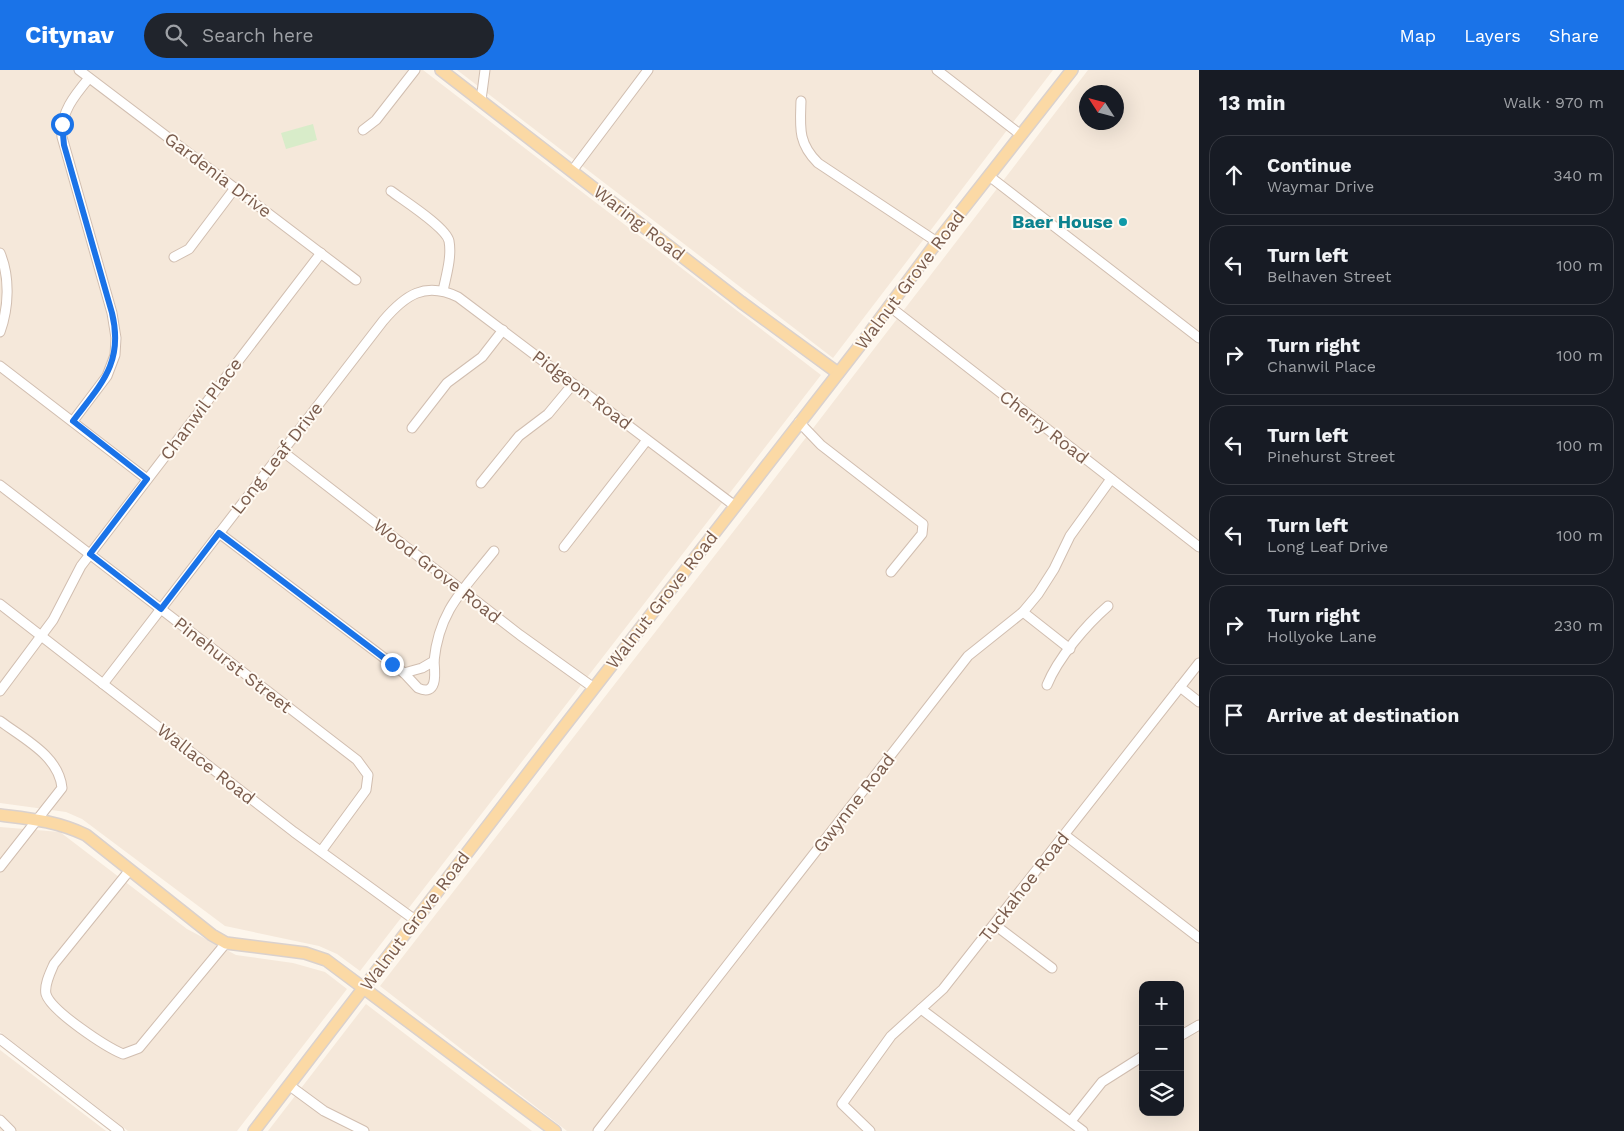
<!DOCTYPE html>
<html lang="en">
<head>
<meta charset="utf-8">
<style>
	body { margin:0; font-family:"Work Sans",sans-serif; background:#20242c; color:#f1f3f6 }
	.controls { position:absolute; right:15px; bottom:15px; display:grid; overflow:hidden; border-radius:10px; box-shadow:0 5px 20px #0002 }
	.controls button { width:45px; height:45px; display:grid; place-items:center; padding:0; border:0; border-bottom:1px solid #363941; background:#171b24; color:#f1f3f6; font:25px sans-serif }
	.compass { position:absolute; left:1079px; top:15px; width:45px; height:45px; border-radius:50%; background:#171b24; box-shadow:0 5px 20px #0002; rotate:306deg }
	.stop { position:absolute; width:15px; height:15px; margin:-11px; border:4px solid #1a73e8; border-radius:50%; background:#fff }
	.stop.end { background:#1a73e8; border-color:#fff; box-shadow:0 1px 5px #0008 }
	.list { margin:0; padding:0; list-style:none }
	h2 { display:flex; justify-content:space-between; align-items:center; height:65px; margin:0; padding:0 20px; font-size:21px }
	h2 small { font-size:16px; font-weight:400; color:#9ea1a6 }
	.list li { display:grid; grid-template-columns:32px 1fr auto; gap:15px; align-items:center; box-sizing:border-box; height:80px; margin:0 10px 10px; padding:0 10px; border:1px solid #363941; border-radius:20px }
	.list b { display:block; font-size:19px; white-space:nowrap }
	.list p { margin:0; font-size:16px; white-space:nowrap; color:#9ea1a6 }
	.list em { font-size:16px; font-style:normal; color:#9ea1a6 }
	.icon { flex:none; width:28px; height:28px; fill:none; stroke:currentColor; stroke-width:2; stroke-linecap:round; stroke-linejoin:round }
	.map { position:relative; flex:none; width:1199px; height:1061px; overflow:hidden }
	header { display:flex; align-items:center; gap:30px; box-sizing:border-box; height:70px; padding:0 25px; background:#1a73e8; color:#fff }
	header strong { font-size:24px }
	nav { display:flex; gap:28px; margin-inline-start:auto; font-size:18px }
	.search { width:350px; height:45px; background:#20242c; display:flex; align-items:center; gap:12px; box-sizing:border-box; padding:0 18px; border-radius:28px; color:#9ea1a6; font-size:19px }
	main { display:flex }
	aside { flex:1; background:#171b24 }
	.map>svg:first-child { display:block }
	.residential { fill:#f5e8da; fill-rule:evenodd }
	.green { fill:#d8ecc9 }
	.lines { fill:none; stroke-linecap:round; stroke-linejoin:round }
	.minor-casing { stroke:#d1beb0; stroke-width:11 }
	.major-casing { stroke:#dad1cd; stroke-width:14 }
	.minor { stroke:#fff; stroke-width:9 }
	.major { stroke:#fbd9a5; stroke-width:11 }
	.route { stroke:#1a73e8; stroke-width:6 }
	.culture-dot { fill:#0f9aa8; stroke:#fffaf3; stroke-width:2 }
	.labels { text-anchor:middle; stroke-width:4; stroke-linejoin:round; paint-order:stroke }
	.street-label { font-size:18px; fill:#7a5c4d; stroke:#fffaf3 }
	.culture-label { font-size:18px; font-weight:bold; fill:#0d838f; stroke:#fffaf3; text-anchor:end }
</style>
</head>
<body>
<header>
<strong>Citynav</strong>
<div class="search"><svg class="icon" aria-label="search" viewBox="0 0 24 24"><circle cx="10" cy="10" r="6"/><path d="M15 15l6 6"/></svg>Search here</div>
<nav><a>Map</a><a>Layers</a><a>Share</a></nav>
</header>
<main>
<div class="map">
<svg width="1199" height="1061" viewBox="0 0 1199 1061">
	<rect width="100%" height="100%" fill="#fdf6ec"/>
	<!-- residential -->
	<g class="residential">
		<path d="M0,0H423L821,305L360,901L337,884L319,876L225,856L82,749L66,742L0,733Z"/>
		<path d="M457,0H1053L833,288Z"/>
		<path d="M1088,0H1199V1061H567L380,916L768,417ZM1086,22H1116V52H1086ZM1143,915H1180V1042H1143Z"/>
		<path d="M0,757L60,762L187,859L236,885L293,893L325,902L347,919L237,1061H128L0,962Z"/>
		<path d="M366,934L532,1061H268Z"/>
		<path d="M0,980L106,1061H0Z"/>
	</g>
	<!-- green -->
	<path class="green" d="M313,54L317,70L286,79L281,63Z"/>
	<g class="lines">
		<!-- minor casing -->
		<g class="minor-casing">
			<g id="minor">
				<path d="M79,0L356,210"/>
				<path d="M937,0L1021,65"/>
				<path d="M481,30L485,0"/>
				<path d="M801,31C800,58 798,73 818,93L937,172"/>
				<path d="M363,60L376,50L415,0"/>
				<path d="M572,101L648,0"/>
				<path d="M989,106L1199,268"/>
				<path d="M391,121C403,130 446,157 449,171C452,187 446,206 443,221"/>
				<path d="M0,183C10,207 9,237 0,262"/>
				<path d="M174,187L189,179L235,118"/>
				<path d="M889,236L1199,477"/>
				<path d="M0,296L147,409"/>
				<path d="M73,351L107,306L115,285L116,268L112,243L62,67C60,43 74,26 89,8"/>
				<path d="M799,352L821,375L923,454L922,464L891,502"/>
				<path d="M412,358L447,313L482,287L503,260"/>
				<path d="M282,381L520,565L594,618"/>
				<path d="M481,413L519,366L548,344L573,314"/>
				<path d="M0,415L357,690L368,705L366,720L322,780"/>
				<path d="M219,463L404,603L422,598L434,591C439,540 464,519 494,481"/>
				<path d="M564,477L647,370"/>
				<path d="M0,534L294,762L415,850"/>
				<path d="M1023,542L1070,579"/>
				<path d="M404,603L418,618C438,627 435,603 434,591"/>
				<path d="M103,614L383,251C405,225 425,211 458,227L735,436"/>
				<path d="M1047,615C1058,588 1086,555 1108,536"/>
				<path d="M1180,617L1199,632"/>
				<path d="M0,621L53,550L81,496L321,183"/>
				<path d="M0,651C24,669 59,686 62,718L0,797"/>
				<path d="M1065,765L1199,868"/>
				<path d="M129,801L54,894C50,903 44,915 46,924C51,941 106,977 123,984L139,978L226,873"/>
				<path d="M995,855L1052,898"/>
				<path d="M921,939L1083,1061"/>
				<path d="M1180,966L1199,955"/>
				<path d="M0,969L119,1061"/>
				<path d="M290,1016L324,1041L364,1061"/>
				<path d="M0,1050L11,1061"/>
				<path d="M1071,1051L1102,1012L1143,986"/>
				<path d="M598,1061L968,586L1023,542L1038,524L1054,499L1070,466L1111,409"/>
				<path d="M870,1061L842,1034L891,966L943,919L1199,593"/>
			</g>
		</g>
		<!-- major casing -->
		<g class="major-casing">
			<g id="major">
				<path d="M441,0L741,232L838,303"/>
				<path d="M0,745C32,749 56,751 86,765L212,865L226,873L305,883L326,890L555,1061"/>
				<path d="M254,1061L549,676L868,265L937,172L1072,0"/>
			</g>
		</g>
		<!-- minor -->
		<use href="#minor" class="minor"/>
		<!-- major -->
		<use href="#major" class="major"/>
	</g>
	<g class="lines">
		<!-- route -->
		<path class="route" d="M62,54L64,75L112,243C124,293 101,314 73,351L147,409L90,484L161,539L219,463L392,594"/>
	</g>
	<!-- markers -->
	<circle class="culture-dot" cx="1123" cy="152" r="5"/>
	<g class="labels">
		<!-- street labels -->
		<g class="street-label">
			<text transform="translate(218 105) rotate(37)" y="6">Gardenia Drive</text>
			<text transform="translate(639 153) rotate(38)" y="6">Waring Road</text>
			<text transform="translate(910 210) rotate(-53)" y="6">Walnut Grove Road</text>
			<text transform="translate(582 320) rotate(37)" y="6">Pidgeon Road</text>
			<text transform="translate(201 339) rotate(-53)" y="6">Chanwil Place</text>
			<text transform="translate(1044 357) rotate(38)" y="6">Cherry Road</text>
			<text transform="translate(277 388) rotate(-52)" y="6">Long Leaf Drive</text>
			<text transform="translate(437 501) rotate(38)" y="6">Wood Grove Road</text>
			<text transform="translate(662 530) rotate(-52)" y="6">Walnut Grove Road</text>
			<text transform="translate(233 595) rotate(38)" y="6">Pinehurst Street</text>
			<text transform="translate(206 694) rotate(38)" y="6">Wallace Road</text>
			<text transform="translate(854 733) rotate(-52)" y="6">Gwynne Road</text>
			<text transform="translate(1024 817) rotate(-52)" y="6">Tuckahoe Road</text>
			<text transform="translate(415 851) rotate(-53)" y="6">Walnut Grove Road</text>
		</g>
		<!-- culture labels -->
		<g class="culture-label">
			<text x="1113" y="158">Baer House</text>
		</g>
	</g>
</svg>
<div class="controls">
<button>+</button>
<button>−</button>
<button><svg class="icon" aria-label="layers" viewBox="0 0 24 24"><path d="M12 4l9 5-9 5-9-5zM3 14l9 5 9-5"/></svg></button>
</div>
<svg class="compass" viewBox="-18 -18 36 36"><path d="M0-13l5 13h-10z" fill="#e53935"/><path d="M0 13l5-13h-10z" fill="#9ea1a6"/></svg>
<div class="stop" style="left:62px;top:54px"></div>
<div class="stop end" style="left:392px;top:594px"></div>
</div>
<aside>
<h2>13 min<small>Walk · 970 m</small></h2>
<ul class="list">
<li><svg class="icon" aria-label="ahead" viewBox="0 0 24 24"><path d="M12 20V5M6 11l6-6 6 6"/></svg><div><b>Continue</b><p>Waymar Drive</p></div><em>340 m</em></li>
<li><svg class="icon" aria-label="left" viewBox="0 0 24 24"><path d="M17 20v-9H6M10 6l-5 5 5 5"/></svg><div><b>Turn left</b><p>Belhaven Street</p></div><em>100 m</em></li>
<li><svg class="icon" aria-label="right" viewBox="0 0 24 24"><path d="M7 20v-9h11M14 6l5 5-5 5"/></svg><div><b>Turn right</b><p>Chanwil Place</p></div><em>100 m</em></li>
<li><svg class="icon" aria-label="left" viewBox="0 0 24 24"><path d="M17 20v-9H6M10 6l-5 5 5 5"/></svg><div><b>Turn left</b><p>Pinehurst Street</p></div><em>100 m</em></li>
<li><svg class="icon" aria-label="left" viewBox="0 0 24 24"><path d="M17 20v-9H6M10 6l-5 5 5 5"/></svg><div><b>Turn left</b><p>Long Leaf Drive</p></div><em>100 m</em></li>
<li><svg class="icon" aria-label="right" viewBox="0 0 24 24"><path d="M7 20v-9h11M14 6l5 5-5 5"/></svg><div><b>Turn right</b><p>Hollyoke Lane</p></div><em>230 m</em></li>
<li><svg class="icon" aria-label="arrive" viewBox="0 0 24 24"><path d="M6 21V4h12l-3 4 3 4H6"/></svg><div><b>Arrive at destination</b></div></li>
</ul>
</aside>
</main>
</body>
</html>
